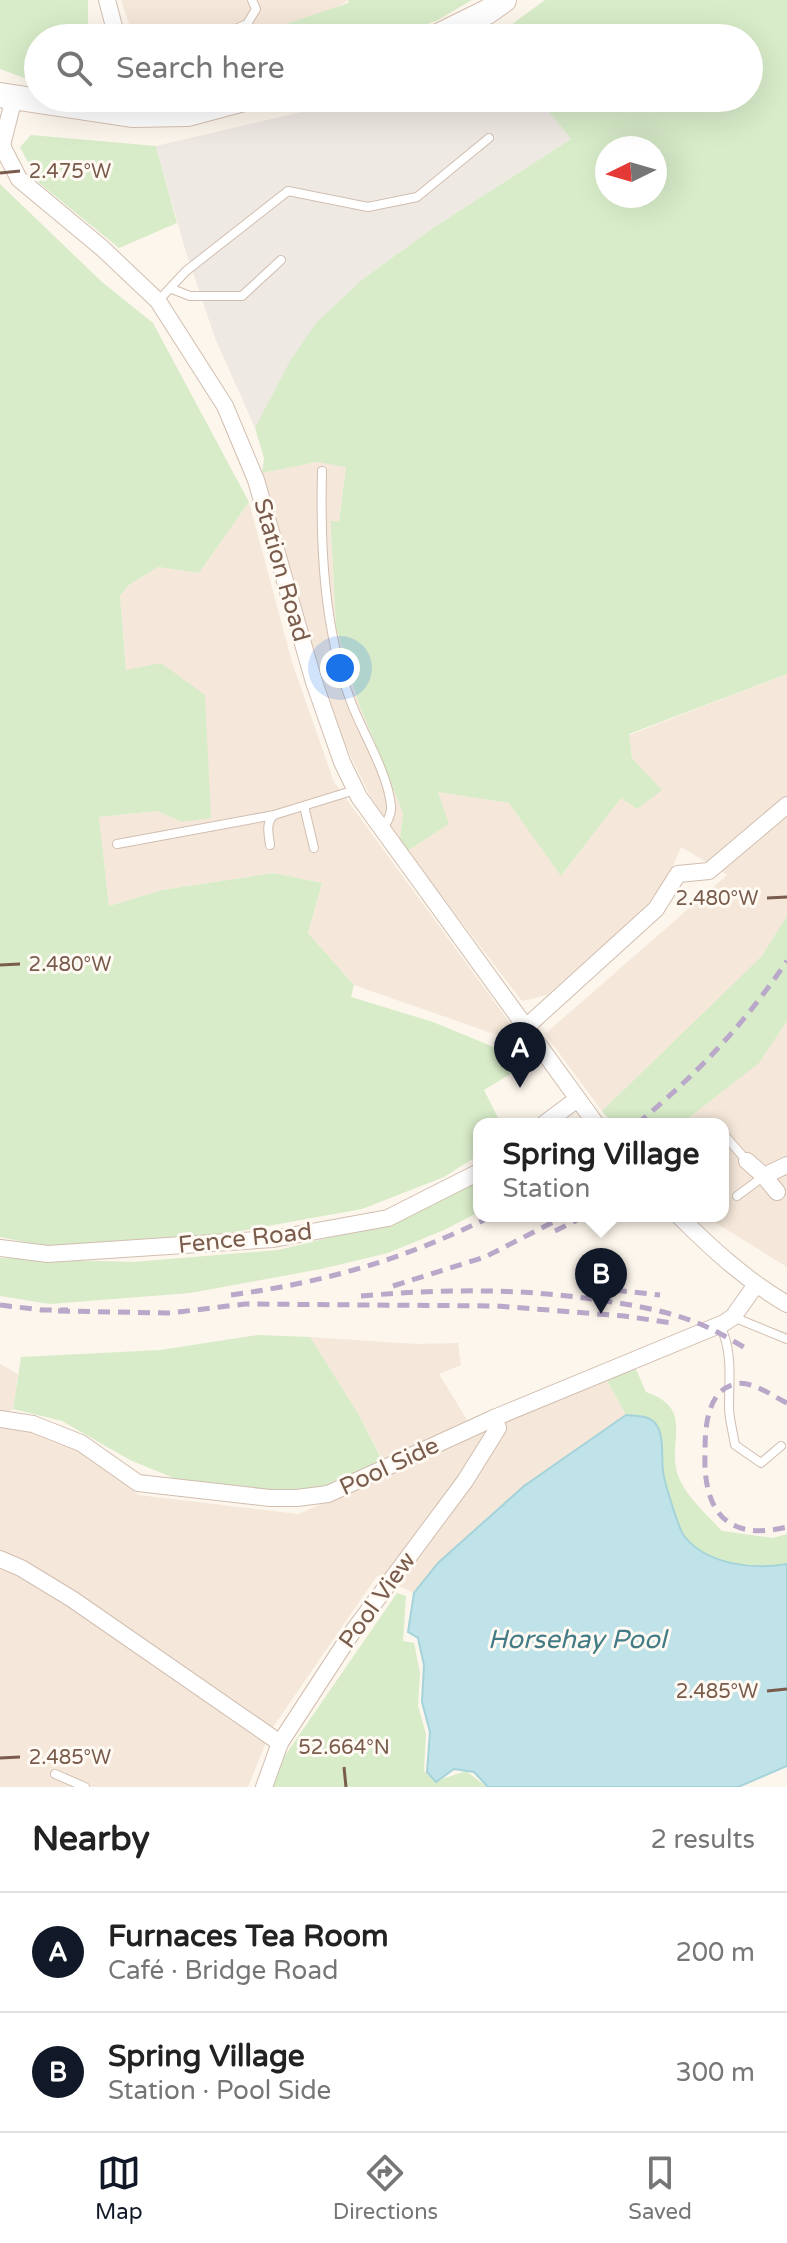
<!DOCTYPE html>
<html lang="en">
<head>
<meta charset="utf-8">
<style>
	body { margin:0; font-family:"Varela Round",sans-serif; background:#f6f6f6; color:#222 }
	.compass { position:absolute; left:595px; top:136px; width:72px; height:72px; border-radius:50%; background:#fff; box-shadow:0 8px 32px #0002; rotate:265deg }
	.you { position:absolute; left:340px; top:668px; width:28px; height:28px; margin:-20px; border:6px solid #fff; border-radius:50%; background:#1a73e8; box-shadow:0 0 0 12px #1a73e833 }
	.badge { display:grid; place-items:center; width:52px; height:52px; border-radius:50%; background:#111827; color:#fff; font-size:26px; font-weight:700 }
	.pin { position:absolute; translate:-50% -66px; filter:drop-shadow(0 2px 4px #0008) }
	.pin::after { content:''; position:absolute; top:42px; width:28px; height:24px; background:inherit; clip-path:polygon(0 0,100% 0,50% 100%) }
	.popup { position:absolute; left:473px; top:1118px; width:256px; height:104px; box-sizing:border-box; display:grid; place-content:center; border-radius:16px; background:#fff; filter:drop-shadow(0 2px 6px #0005); font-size:26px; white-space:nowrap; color:#767676 }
	.popup b { font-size:30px; color:#222 }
	.popup::after { content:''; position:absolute; left:50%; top:100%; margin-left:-16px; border:16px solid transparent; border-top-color:#fff }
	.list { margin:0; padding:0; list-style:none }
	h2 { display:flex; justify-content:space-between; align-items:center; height:104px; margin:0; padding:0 32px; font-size:34px }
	h2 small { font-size:26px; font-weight:400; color:#767676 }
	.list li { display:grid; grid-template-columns:52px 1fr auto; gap:24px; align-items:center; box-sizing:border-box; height:120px; padding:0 32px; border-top:2px solid #e0e0e0 }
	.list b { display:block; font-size:30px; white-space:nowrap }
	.list p { margin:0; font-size:26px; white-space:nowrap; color:#767676 }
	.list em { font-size:26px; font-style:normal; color:#767676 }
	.icon { flex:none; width:44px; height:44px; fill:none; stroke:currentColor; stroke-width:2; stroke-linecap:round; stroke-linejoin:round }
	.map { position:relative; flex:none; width:787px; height:1787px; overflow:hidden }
	.search { position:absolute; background:#fff; box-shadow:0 8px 32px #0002; left:24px; right:24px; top:24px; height:88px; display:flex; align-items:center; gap:20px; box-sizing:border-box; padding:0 28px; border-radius:44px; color:#767676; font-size:30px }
	.sheet { height:344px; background:#fff }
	nav { display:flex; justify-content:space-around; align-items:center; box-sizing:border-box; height:112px; border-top:2px solid #e0e0e0; background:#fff; font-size:22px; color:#767676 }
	nav a { display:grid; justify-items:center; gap:4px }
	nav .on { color:#111827 }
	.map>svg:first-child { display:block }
	.residential { fill:#f5e8da }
	.industrial { fill:#efe9e4 }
	.green { fill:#d8ecc9; fill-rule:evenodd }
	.water { fill:#bfe3e8; stroke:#a5d3da; stroke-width:2 }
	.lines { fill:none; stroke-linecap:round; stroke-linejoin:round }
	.lane-casing { stroke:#d1beb0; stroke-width:10 }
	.street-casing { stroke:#d1beb0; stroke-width:18 }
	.secondary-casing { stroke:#d6c0b0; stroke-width:26 }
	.lane { stroke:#fff; stroke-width:8 }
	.street { stroke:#fff; stroke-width:16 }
	.secondary { stroke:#fff; stroke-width:24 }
	.rail { stroke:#b9a8c9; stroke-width:5; stroke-dasharray:12 8; stroke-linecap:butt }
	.ticks { fill:none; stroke:#7a5c4d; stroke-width:3 }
	.labels { text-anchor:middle; stroke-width:6; stroke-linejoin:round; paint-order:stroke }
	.street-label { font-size:24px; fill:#7a5c4d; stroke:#fffaf3 }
	.water-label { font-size:26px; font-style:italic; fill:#437c86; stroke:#fffaf3 }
	.ticks-label { font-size:20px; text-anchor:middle; fill:#7a5c4d; stroke:#fffaf3; stroke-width:6; stroke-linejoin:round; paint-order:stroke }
</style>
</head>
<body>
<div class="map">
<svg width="787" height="1787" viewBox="0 0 787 1787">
	<rect width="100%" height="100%" fill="#fdf6ec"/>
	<!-- residential -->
	<g class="residential">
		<path d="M121,0H349L335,8L244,38H134Z"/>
		<path d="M317,462L346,466L339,521L331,522V532L336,627L359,704L403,813L400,839L370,796L337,728L262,473Z"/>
		<path d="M249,502L292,662L334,782L515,1030L500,1036L354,985L308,933L322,883L274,873L162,890L109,906L99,817L157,811L182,822L126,670L120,596L129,585L158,567L199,573Z"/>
		<path d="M787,674V916L762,957L602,1111L545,1034L727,875L681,847L660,897L547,995L522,1001L407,851L448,824L438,792L509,803L562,875L621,798L632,758L629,735Z"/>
		<path d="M787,1021V1267L711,1220L700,1221L695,1216H723V1124H681L758,1063Z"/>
		<path d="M310,1337L416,1344L458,1343L461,1365L439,1374L469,1423L599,1367L626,1415L524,1486L438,1563L414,1593L377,1576L271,1730L248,1787H0V1422L54,1436L96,1460L139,1495L298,1514L390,1474L359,1415Z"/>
		<path d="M0,1364L18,1374L13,1409L0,1417Z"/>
	</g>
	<!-- industrial -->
	<path class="industrial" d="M361,98H538L571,139L433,228L363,279L255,428L215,338L185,249L156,146Z"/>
	<!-- green -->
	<g class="green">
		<path d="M0,0H88V38H38V83L0,69Z"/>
		<path d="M349,0H472L436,21L388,38H244L348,3Z"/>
		<path d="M545,0H787V674L629,734L632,758L662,790L637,809L621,798L561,876L509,803L438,792L449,824L407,851L400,839L403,813L359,704L336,627L331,532V521H339L346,467L317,462L262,473L264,458L255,428L290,361L316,323L363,279L433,228L571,139L538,98H749V38H493ZM607,148H655V196H607Z"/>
		<path d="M31,135L156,146L177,223L119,248L39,183L20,147Z"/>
		<path d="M0,184L102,282L153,323L249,502L199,573L158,567L129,585L120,596L126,670L161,663L205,695L211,818L182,822L157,811L99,817L109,906L162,890L274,873L322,883L308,933L354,985L351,997L433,1022L530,1062L484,1090L501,1124H479V1155L444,1177L362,1209L229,1233L45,1246L0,1237Z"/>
		<path d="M787,916V1021L759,1063L681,1124H613L602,1111L761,957Z"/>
		<path d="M479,1180V1212L444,1230L388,1253L321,1269L190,1293L50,1304L0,1296V1258L133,1262L278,1250L403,1220Z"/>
		<path d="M258,1335L310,1337L359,1415L384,1464L352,1478L325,1486L275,1492L181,1481L130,1460L62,1421L13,1409L21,1357L160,1350Z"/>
		<path d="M635,1367L646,1392C699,1410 662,1446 681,1482C690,1500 708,1516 722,1531L773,1538L787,1534V1564C754,1570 707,1564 684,1536C679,1529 664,1482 663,1471C661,1457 665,1435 655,1423C647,1415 636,1416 626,1415L606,1379Z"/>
		<path d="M397,1593L406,1596L403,1641L414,1643L420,1673L418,1706L426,1734L424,1771L436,1781L466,1771L487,1787H273L284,1757Z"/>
	</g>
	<!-- water -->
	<path class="water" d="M626,1415C636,1416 648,1415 655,1423C665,1435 661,1457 663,1471C664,1482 679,1529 684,1536C707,1565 754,1570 787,1564V1766L738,1787H488L474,1772L454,1769L436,1782L427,1772L430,1732L422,1702L424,1665L418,1638L408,1632L414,1593L438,1563L524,1486Z"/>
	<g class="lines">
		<!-- lane casing -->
		<g class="lane-casing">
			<g id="lane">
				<path d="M215,38L247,24L256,9L252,0"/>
				<path d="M172,289L190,296H242L281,260"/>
				<path d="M158,301L186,271L288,191L368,207L417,197L489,138"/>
				<path d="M322,471C320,547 324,630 351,702C363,734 388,773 391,806C392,814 387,822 383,829"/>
				<path d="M304,806L314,848"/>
				<path d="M117,844L274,815"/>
				<path d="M270,845C269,835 265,823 274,815L355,790"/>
				<path d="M726,1137L747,1161"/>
				<path d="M737,1196L764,1176"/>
				<path d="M733,1317L787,1339"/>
				<path d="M720,1325C733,1353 729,1377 729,1407C729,1419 733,1432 735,1445L761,1463L781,1446"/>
				<path d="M55,1774L85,1787"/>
			</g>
		</g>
		<!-- street casing -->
		<g class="street-casing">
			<g id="street">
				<path d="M107,0L117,38"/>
				<path d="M131,98L132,115"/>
				<path d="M0,135L4,150L19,179L102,248L158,301L225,406L256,480L314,682L342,762L359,797L596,1124"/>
				<path d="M3,141L14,98"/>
				<path d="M525,1028L656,909L678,874L709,871L787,805"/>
				<path d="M544,1124L576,1100"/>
				<path d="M747,1161L764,1176L787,1165"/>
				<path d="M764,1176L777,1192"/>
				<path d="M679,1216C713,1250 746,1280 787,1304"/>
				<path d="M0,1248L48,1254L273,1239L388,1218L479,1172"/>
				<path d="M0,1419L33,1424L81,1443L138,1483L270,1498H297L328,1494L494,1418L724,1323L733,1317L755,1286"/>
				<path d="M0,1559L21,1568L72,1599L280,1743"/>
				<path d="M264,1787L280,1743L351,1634L465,1481L498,1428L494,1418"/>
			</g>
		</g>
		<!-- secondary casing -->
		<g class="secondary-casing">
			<g id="secondary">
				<path d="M434,38L487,12L504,0"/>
				<path d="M0,95L132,115L188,114L248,98"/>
			</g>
		</g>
		<!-- lane -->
		<use href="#lane" class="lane"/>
		<!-- street -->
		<use href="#street" class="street"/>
		<!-- secondary -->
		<use href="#secondary" class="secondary"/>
		<!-- rail -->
		<g class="rail">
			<path d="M637,1124C699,1072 741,1028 787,961"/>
			<path d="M555,1231L585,1216"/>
			<path d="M393,1286L485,1257L565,1216"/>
			<path d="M595,1288L660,1295"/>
			<path d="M231,1295C327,1282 405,1259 492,1216"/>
			<path d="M361,1296C441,1289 520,1288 599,1300C633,1305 669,1311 700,1324C717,1331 733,1341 749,1350"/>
			<path d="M0,1305L42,1310H68"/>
			<path d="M58,1311L170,1313L245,1304L497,1306L624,1316L672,1323"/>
			<path d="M787,1403C772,1396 752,1380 735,1384C706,1391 705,1430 705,1453C703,1510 726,1542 787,1527"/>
		</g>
	</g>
	<!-- ticks -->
	<path class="ticks" d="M0,173L20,171M767,898L787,897M0,965L20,964M767,1691L787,1689M0,1758L20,1757M344,1767L346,1787"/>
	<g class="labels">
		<!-- street labels -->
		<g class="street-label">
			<text transform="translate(282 570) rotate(74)" y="8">Station Road</text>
			<text transform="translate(245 1238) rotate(-6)" y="8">Fence Road</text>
			<text transform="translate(389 1466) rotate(-25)" y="8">Pool Side</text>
			<text transform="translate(377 1600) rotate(-54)" y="8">Pool View</text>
		</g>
		<!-- water labels -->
		<g class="water-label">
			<text x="577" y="1648">Horsehay Pool</text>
		</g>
	</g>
	<g class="ticks-label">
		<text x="70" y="178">2.475°W</text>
		<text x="717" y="905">2.480°W</text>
		<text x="70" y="971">2.480°W</text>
		<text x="717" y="1698">2.485°W</text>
		<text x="344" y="1754">52.664°N</text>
		<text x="70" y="1764">2.485°W</text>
	</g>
</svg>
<svg class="compass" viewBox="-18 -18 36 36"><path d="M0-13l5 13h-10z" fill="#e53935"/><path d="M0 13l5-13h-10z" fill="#767676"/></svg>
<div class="you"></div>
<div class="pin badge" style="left:520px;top:1088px">A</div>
<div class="pin badge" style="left:601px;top:1314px">B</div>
<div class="popup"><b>Spring Village</b>Station</div>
<div class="search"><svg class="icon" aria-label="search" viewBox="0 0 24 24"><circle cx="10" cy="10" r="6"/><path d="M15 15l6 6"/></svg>Search here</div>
</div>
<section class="sheet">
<h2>Nearby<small>2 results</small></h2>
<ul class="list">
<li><span class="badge">A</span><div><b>Furnaces Tea Room</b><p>Café · Bridge Road</p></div><em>200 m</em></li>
<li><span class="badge">B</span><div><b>Spring Village</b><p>Station · Pool Side</p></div><em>300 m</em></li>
</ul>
</section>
<nav>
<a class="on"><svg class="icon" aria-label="map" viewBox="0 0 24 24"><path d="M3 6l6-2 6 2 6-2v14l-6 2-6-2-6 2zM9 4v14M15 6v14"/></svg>Map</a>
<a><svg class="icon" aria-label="directions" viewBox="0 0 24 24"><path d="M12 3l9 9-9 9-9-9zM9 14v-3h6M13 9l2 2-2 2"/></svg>Directions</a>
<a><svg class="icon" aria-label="saved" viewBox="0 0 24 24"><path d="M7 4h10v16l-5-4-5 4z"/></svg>Saved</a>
</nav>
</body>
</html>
